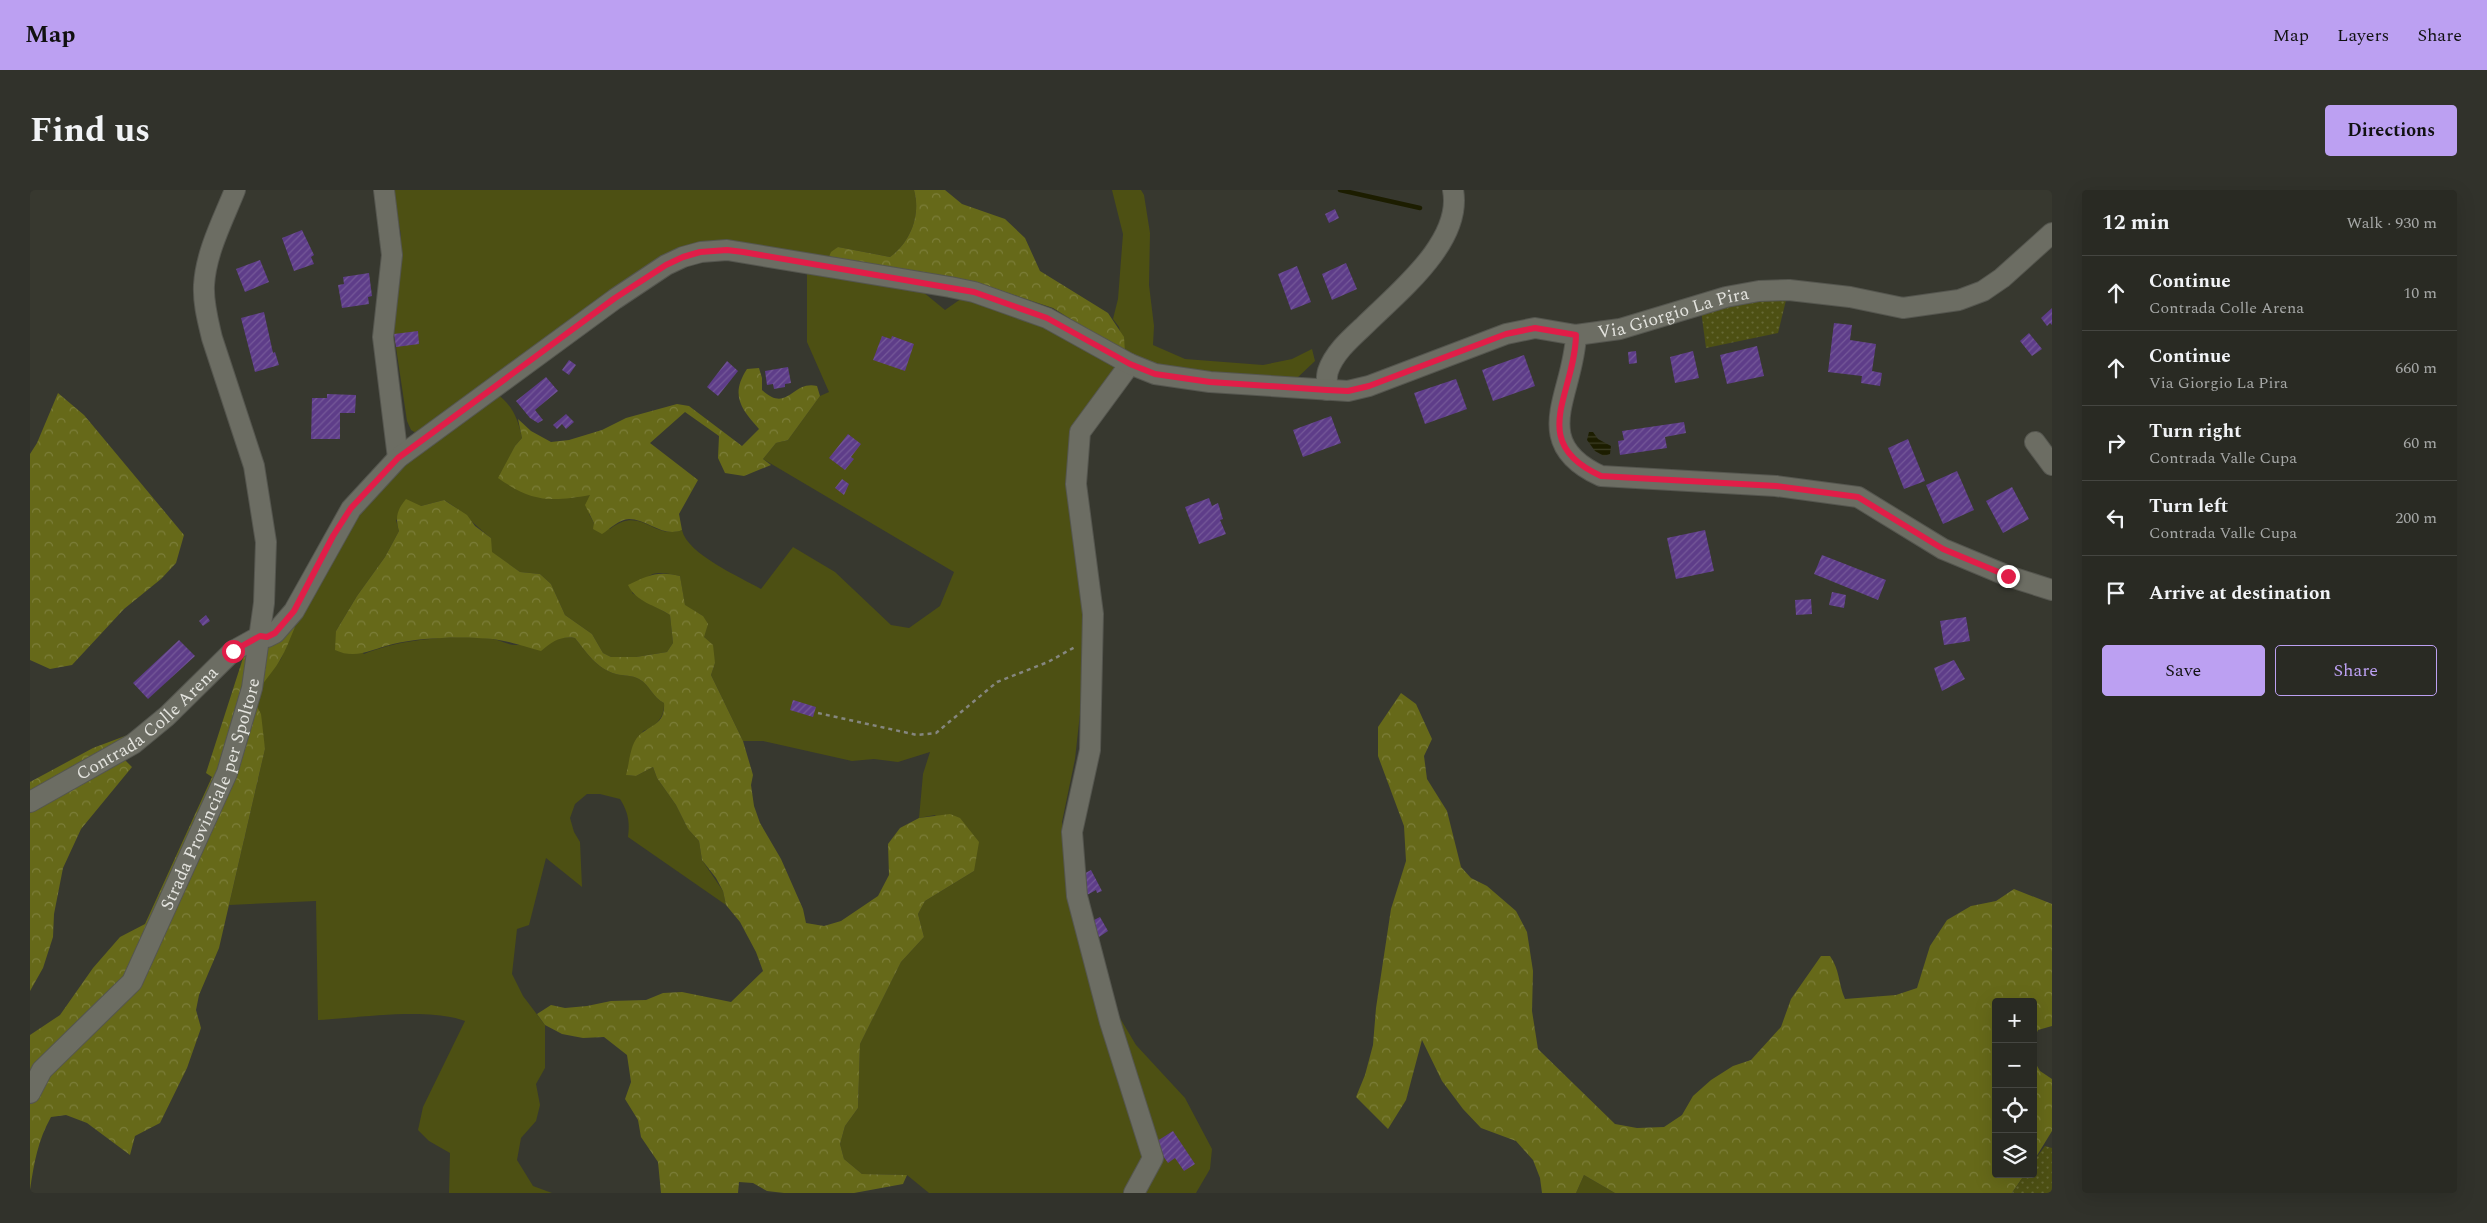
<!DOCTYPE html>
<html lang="en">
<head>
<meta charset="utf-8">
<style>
	body { margin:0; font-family:Spectral,serif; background:#31322b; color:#f1f3f6 }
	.controls { position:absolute; right:15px; bottom:15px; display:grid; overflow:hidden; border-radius:5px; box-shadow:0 5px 20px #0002 }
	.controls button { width:45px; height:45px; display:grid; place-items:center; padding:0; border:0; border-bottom:1px solid #454641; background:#292a23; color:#f1f3f6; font:25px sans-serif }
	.stop { position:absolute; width:15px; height:15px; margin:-11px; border:4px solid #e11d48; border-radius:50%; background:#fff }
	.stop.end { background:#e11d48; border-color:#fff; box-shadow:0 1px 5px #0008 }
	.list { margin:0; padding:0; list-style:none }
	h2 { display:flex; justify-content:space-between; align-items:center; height:65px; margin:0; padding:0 20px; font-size:21px }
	h2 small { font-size:16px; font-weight:400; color:#a5a7a6 }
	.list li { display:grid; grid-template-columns:32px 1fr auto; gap:15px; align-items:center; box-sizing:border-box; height:75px; padding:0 20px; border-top:1px solid #454641 }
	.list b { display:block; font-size:19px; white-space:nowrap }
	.list p { margin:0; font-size:16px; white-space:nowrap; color:#a5a7a6 }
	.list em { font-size:16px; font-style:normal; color:#a5a7a6 }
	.actions { display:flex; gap:10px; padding:15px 20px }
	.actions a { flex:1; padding:11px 0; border:1px solid #bca0f2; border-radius:5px; text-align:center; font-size:18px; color:#bca0f2 }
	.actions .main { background:#bca0f2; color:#111 }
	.icon { flex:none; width:28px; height:28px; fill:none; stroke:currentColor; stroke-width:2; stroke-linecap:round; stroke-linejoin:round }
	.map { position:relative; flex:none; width:2022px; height:1003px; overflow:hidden; border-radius:5px }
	header { display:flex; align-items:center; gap:30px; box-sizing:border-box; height:70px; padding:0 25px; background:#bca0f2; color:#111 }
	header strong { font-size:24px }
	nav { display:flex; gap:28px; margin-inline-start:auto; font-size:18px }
	.intro { display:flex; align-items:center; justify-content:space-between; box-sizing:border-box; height:120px; padding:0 30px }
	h1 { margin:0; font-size:35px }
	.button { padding:12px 22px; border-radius:5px; background:#bca0f2; color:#111; font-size:18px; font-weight:700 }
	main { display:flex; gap:30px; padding:0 30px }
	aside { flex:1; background:#292a23; border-radius:5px; box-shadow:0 5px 20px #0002 }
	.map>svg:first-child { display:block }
	.grass { fill:#4d5013 }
	.forest { fill:url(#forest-crowns) }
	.park { fill:url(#park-dots) }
	.water { fill:url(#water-rules) }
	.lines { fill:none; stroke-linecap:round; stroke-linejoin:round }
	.stream { stroke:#1c1d00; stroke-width:4.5 }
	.building { fill:url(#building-hatch) }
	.minor-casing { stroke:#55564f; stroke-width:22 }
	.path { stroke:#85867f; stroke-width:2.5; stroke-dasharray:4 4; stroke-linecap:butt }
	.minor { stroke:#6c6d63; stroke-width:20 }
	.route { stroke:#e11d48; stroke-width:6 }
	.labels { text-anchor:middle; stroke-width:5; stroke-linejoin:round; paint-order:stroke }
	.street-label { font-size:18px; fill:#e3e3de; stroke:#37382f }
</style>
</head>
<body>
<header>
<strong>Map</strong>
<nav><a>Map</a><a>Layers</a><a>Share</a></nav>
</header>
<div class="intro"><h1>Find us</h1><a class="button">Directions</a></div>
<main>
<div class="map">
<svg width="2022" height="1003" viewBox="0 0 2022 1003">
	<defs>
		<pattern id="forest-crowns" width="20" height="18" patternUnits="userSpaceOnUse" patternTransform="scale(1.25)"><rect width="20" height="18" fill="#666919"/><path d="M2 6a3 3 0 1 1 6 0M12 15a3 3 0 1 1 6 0" fill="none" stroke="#7c7e3a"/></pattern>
		<pattern id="park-dots" width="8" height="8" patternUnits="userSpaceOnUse" patternTransform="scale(1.25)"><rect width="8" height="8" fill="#4d5013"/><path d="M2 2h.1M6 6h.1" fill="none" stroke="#666935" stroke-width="1.8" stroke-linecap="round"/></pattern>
		<pattern id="water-rules" width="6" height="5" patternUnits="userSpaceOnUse" patternTransform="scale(1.25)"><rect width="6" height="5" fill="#1c1d00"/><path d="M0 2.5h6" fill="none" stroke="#3d3e25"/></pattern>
		<pattern id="building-hatch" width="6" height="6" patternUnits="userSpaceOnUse" patternTransform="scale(1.25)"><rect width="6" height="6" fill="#5e3d89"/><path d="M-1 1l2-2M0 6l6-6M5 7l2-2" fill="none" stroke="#755999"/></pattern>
	</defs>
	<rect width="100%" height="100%" fill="#37382f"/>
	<!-- grass -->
	<g class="grass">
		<path d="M363,0H884C891,24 881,52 860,67L808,57L798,69L648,60L611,79L509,153L396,241L386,243L381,240L377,231L364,144L371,45Z"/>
		<path d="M1082,0H1111L1114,5L1120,43L1119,95L1124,136L1123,155L1155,169L1233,175L1262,169L1282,159L1285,171L1266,189L1146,180L1095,163L1089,137L1083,129L1088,109L1093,44Z"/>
		<path d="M777,83L887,97L915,120L935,106L979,117L1090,176L1047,236L1057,460L1045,569L1032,632L1042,722L1084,818L1106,855L1155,908L1182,959L1180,979L1166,1003H899L877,985L832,984L814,969L810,954L815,936L828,918L830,854L871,772L894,747L888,724L895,711L944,681L905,625L889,628L893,584L900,562L868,572L844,569L822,571L733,551H713L681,485L685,473L674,447L673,426L655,416L650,386C621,380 621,382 602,403L640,425L643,453L637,462L606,467H581L573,463L562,444L535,425L521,394L510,384L490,382L461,362V348C444,335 432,320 414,310L391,316L366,330L369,341L355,367L327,406L306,441L334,464C368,449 427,444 463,449C470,450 478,455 485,455C506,456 526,445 545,448C556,462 567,479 586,484C594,486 602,485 609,489C620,495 623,508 634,513C635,527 626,537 613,541L602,563L597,585L606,586L623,577L627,588L646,615L658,639L669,651L672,670L693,701L696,715L598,647C600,631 598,622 590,609L570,604H557L545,614L540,628L544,642L550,652L552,697L516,668L499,735L487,739L482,784L493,806L515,835V878L506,894L510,915L506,931L491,948L487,970L503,996L522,1003H419L420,963L399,951L388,940L393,917L435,831C398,817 329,828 288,830L286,711L199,715L235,559L224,511L227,500L251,469L276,407L325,323L358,287L467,204C483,216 488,229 492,248L485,256L471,286L561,305L559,324L564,333L580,339C611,314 624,351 652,340C657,364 710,387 731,399L763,357L805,382L861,435L879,438L910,416L924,382L733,269L746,253L758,250L790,206L799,202L777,152Z"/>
		<path d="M1554,985L1585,1003H1546Z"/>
	</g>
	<!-- forest -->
	<g class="forest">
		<path d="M884,0H915L932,14L975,29L995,48L1010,81L1078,123L1094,147L1095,163L1023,118L960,97L798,69L801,62L808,57L860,67C881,52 891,24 884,0Z"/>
		<path d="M729,178L732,188V200C758,224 762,190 787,196L790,206L758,250L746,253L733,269L741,275L714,286L695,283L688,268L689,246L655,222L620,253L668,290L649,324L652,340C633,348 617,329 599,329C589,329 580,339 572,344L563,339L564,333L555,315L560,305C520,312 502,312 468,288L485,256L492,248L488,229L501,241L521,252L539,250L572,240L596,228L647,214L659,216L712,256L729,239C711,219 700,205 717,179Z"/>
		<path d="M28,203L54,225L154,345L146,373L131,389L94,419L42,475L20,479L0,470V264L7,253Z"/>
		<path d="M376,309L391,316L414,310L437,325L445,336L461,348L462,362L490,382L510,384L521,394L535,425L562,444L573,463L581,467H606L637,462L643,453L640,425C625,415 606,412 598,395C619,385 627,381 650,386L655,415L673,426L678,434L674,447L683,455L685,473L681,485L713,551L723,585L721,595L724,616L730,633L751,669L773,719L776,733L794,736L811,731L848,706L859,685L858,654L870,638L889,628L920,624L930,628L949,652L944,681L895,711L888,724L894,747L871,772L830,854L828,918L815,936L810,954L814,969L832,984L877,985L873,994L824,1003H754L737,1001L723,993L709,992L708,1003H631L628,972L611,947L608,930L595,909L601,892L597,865L574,847L553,848L532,844L515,835L507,824L521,815L535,818L557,816L581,811L616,810L633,803L652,802L701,812L733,781L726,762L710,732L696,715L693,701L686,688L672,670L669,651L658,639L646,615L627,588L623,577L606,586L596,585C599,575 600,559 605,551C614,535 636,538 634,513C623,508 620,495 609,489C602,485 594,486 586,484C567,479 556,462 545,448C530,446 523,451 511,461C495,457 479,451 463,449C436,446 389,447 363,454C342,459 326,470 305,460L306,441L327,406L355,367L369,341C365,327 367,320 376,309Z"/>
		<path d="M265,437C260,448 256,460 250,470C242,484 228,496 224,511L231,524L235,559L189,758L169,805L166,820L171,838L157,878L130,933L105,946L100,965L57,933L36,925L21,927C8,950 4,973 0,1000V845L30,825L63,778L90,747L115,734L182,587L176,583L214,465L243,452Z"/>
		<path d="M1371,503L1386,514L1402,549L1394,566L1397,589L1417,621L1431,677L1441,688L1457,696L1486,721L1497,742L1503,781L1502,821L1508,859L1585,934L1607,938L1634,937L1652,925L1663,906L1681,890L1703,876L1721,870L1751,837L1761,809L1791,766H1800C1810,780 1808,793 1815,809L1866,805L1887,798L1900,756L1917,730L1941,716L1966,711L1984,699L2022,714V836L2008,840L2003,851V812H1966V984H1995L1982,1003H1585L1554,985L1546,1003H1512L1510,988L1503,970L1486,951L1451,938L1433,919L1412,891L1392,850L1376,910L1358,939L1326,907L1335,885L1343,855L1346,818L1361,719L1376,671L1374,636L1348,566V537Z"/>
		<path d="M103,543L92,567L102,577L51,639L33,678L24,724L23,747L13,778L0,801V592L63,558Z"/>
		<path d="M2003,869L2010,881L2022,889V941L2003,972Z"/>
	</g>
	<!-- park -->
	<g class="park">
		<path d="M1757,106L1748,143L1676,158L1671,120Z"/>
		<path d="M2015,956L2022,958V1003H1982L1995,984H2003V972Z"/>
	</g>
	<!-- water -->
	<path class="water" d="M1559,242H1563L1568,249L1581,256L1580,264L1574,266L1565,261L1557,250Z"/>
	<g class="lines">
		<!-- stream -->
		<path class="stream" d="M1310,0L1390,18"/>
	</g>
	<!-- building -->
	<g class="building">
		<path d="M1305,19L1309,28L1299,33L1295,24Z"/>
		<path d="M272,40L284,65L281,67L284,74L264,81L252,48Z"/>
		<path d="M230,70L239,92L215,102L206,79Z"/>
		<path d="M1316,73L1327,99L1302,110L1292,84Z"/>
		<path d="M1267,76L1281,112L1261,120L1248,84Z"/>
		<path d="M339,83L342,106L338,107L339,114L312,118L308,95L314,94L313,87Z"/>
		<path d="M2022,118V135L2020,133L2017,136L2011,128Z"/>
		<path d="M234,122L243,163L245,162L249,175L225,182L211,128Z"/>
		<path d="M1804,133L1822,135L1820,150L1846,154L1842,181L1852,183L1850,196L1831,193L1832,186L1798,182Z"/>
		<path d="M388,141L389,154L366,157L364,144Z"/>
		<path d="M1999,143L2012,159L2002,166L1990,151Z"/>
		<path d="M852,146L861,149L862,146L884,154L875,181L843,170Z"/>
		<path d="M1727,156L1734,186L1697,194L1690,165Z"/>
		<path d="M1606,161L1607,173L1599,174L1598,162Z"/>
		<path d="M1663,161L1669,188L1645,193L1640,167Z"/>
		<path d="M1494,165L1505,196L1463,211L1452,180Z"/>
		<path d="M539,170L546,175L539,185L532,180Z"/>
		<path d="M697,171L708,181L688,206L677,197Z"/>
		<path d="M758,177L761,193L755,194V197L744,199L743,194L737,195L735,181Z"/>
		<path d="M516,187L528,201L505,220L513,230L508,233L500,228L486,211Z"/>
		<path d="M1426,189L1437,219L1395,234L1384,203Z"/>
		<path d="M297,204L326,205L325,223H310V249H281L282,208H297Z"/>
		<path d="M536,224L544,232L536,239L532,234L527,239L523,235Z"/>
		<path d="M1301,226L1311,253L1273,267L1263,240Z"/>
		<path d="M1654,232L1656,243L1635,247L1637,258L1590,265L1588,251L1594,250L1592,241Z"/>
		<path d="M818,244L831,254L821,267L824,269L815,280L799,268Z"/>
		<path d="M1878,249L1895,291L1874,299L1858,258Z"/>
		<path d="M1927,281L1944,320L1913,334L1896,295Z"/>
		<path d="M812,289L819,294L814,305L805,298Z"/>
		<path d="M1982,297L1999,329L1973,343L1956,311Z"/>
		<path d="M1179,308L1182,316L1188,313L1193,329L1190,330L1196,344L1169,354L1155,317Z"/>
		<path d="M1675,340L1684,381L1646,389L1637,348Z"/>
		<path d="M1792,365L1856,390L1848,410L1784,384Z"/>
		<path d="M1802,402L1816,405L1814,418L1799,415Z"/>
		<path d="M1781,409L1782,424L1766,425L1765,410Z"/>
		<path d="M176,425L180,431L173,436L169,431Z"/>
		<path d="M1936,427L1940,451L1914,455L1910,431Z"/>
		<path d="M149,450L165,466L118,509L103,493Z"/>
		<path d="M1924,470L1935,489L1912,501L1904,478Z"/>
		<path d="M763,510L786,517L783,527L760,520Z"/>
		<path d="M1061,680L1072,701L1067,703L1066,700L1057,705L1048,687Z"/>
		<path d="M1070,727L1078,741L1069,747L1060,732Z"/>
		<path d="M1143,941L1165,974L1154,981L1145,968L1138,973L1124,953Z"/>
	</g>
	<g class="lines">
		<!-- minor casing -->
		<g class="minor-casing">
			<g id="minor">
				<path d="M354,0L362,65L353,147L368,268"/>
				<path d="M1546,145C1544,204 1497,252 1571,286L1746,296L1828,307L1913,359L1978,386L2022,400"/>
				<path d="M1100,174L1050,242L1046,294L1063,424L1060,560L1042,642L1047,706L1080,832L1123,968L1104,1003"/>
				<path d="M1297,200C1297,194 1296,187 1298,181C1304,163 1320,149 1334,136C1367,103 1433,52 1423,0"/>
				<path d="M2005,252L2022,275"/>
				<path id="s1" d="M0,612L103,554L137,526L203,461L230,446L237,447L245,443L264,421L321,319L368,268L585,109L636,75L653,67L671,62L697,60L920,97L944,102L1017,128L1100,174L1125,184L1180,192L1318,201L1339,196L1476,144L1505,138L1546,145L1590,139L1696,107L1729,101L1759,100L1820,107L1873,118L1929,110L1953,101L1972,88L2022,43"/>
				<path id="s2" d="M0,903L12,880L102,792L197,583L222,498L234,413L236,352L224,276L182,148C178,131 173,113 174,95C176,62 193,30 205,0"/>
			</g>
		</g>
		<!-- path -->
		<path class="path" d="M788,523L887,545L906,543L967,492L1018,472L1045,457"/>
		<!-- minor -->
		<use href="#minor" class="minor"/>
	</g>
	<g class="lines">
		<!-- route -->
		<path class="route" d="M203,461L230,446L237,447L245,443L264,421L303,346L321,318L368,268L585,108L636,75L653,67L670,62L697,60L713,62L944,102L1017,128L1100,174L1125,184L1180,192L1297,200L1318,201L1339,196L1476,144L1505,138L1546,145C1545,204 1496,252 1571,286L1746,296L1828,307L1913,359L1978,386"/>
	</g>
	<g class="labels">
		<!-- street labels -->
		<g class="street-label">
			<text dy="6" stroke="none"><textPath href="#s1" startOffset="1894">Via Giorgio La Pira</textPath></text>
			<text dy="6" stroke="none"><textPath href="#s1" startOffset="142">Contrada Colle Arena</textPath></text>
			<text dy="6" stroke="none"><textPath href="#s2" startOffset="356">Strada Provinciale per Spoltore</textPath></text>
		</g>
	</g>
</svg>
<div class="controls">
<button>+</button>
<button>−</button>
<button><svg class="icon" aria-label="locate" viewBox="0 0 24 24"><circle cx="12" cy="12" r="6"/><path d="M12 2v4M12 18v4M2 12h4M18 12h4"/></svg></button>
<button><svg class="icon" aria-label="layers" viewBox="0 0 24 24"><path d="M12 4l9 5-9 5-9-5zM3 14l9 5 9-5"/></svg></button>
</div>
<div class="stop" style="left:203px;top:461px"></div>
<div class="stop end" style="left:1978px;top:386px"></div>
</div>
<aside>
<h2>12 min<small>Walk · 930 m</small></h2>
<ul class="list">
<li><svg class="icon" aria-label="ahead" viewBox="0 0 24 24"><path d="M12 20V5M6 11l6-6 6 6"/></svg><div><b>Continue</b><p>Contrada Colle Arena</p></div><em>10 m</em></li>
<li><svg class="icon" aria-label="ahead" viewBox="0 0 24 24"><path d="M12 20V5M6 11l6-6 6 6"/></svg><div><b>Continue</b><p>Via Giorgio La Pira</p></div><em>660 m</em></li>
<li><svg class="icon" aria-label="right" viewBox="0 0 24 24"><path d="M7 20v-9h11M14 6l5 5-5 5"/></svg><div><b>Turn right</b><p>Contrada Valle Cupa</p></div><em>60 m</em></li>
<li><svg class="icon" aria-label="left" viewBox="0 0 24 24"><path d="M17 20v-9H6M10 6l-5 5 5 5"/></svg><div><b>Turn left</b><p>Contrada Valle Cupa</p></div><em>200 m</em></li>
<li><svg class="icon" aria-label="arrive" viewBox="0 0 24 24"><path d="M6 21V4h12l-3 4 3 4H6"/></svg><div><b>Arrive at destination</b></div></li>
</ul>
<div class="actions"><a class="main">Save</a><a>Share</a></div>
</aside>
</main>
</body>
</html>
